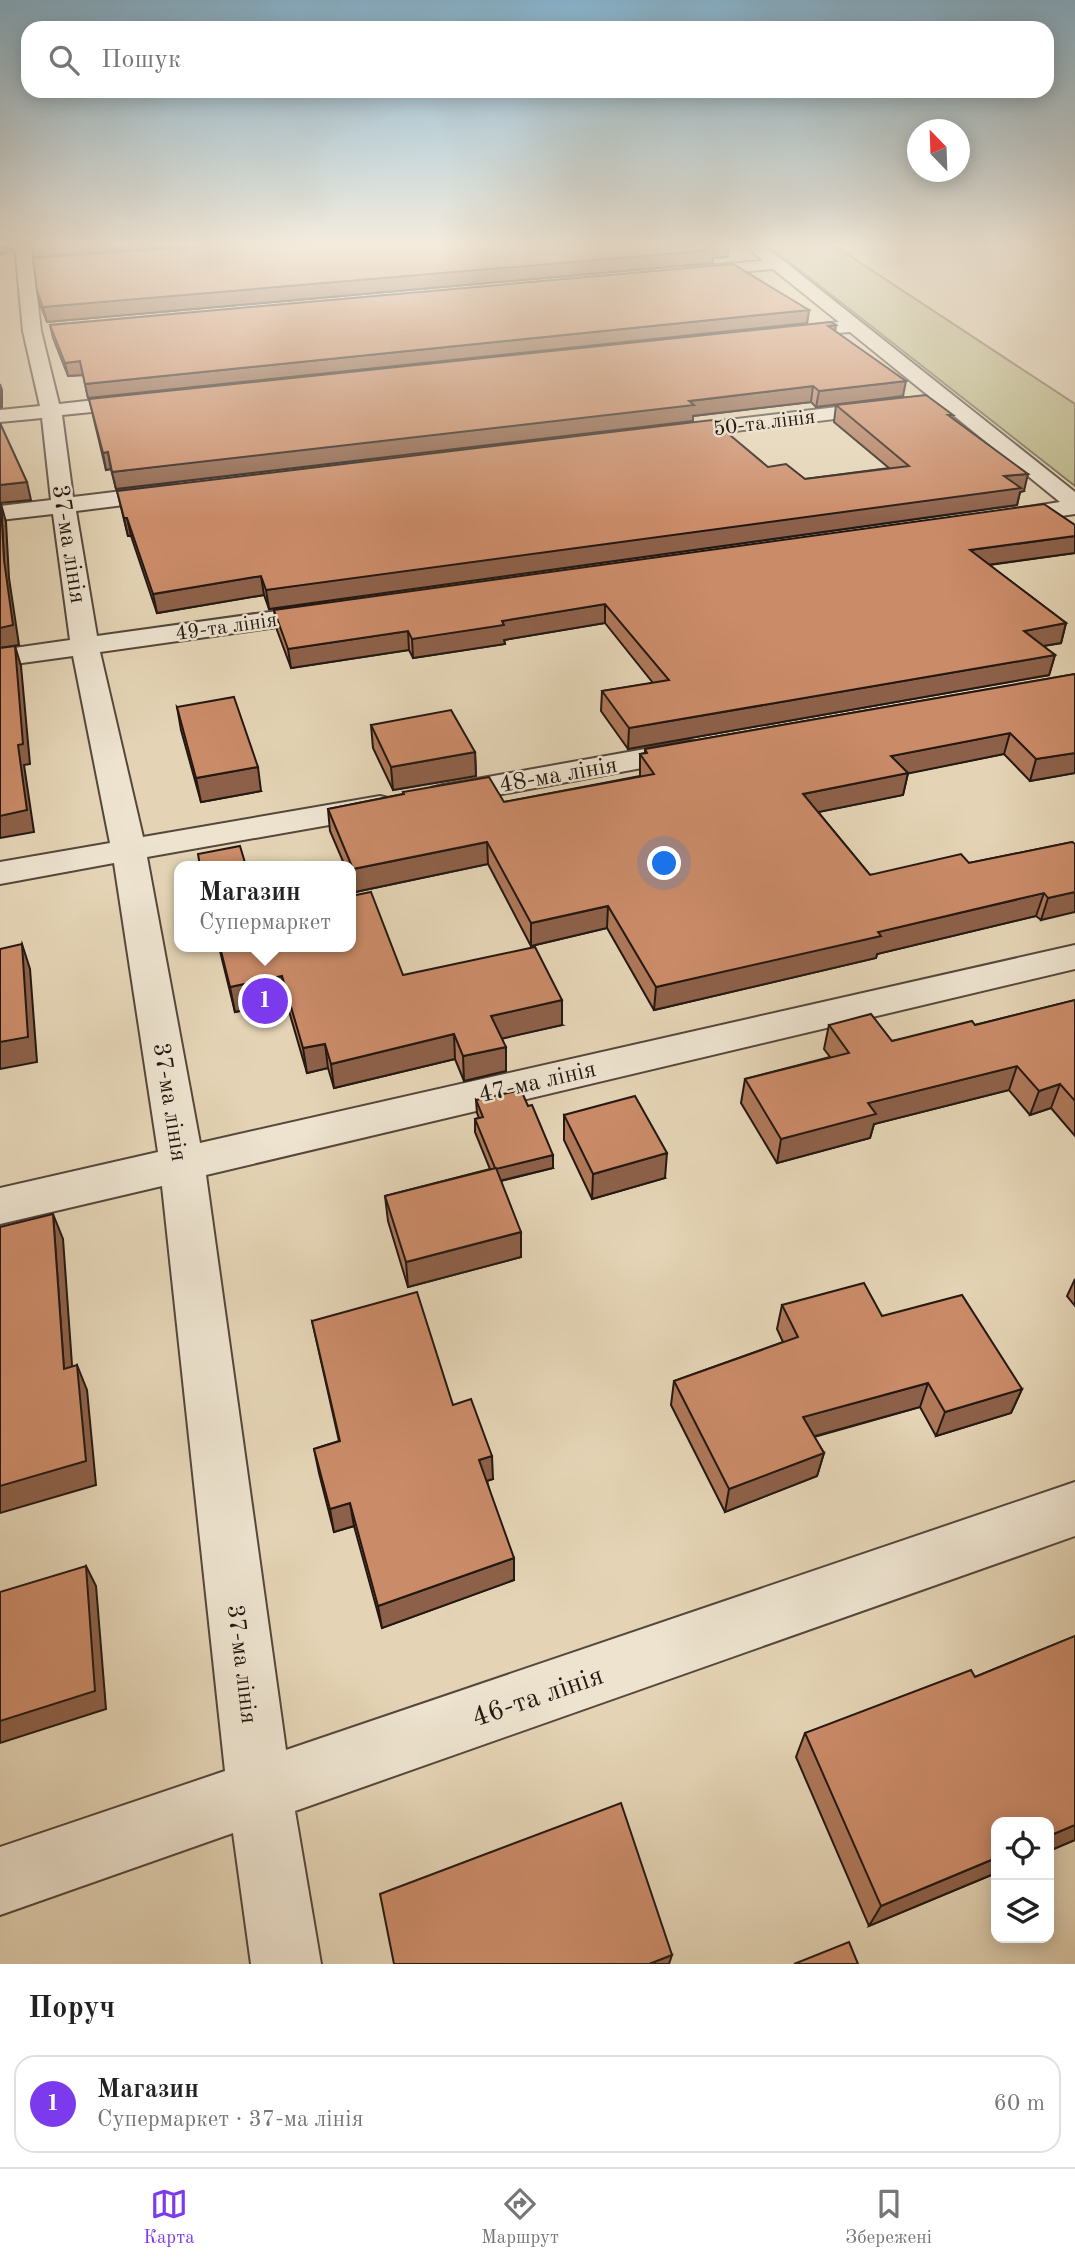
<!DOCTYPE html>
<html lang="uk">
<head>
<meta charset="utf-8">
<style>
	body { margin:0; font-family:"Old Standard TT",serif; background:#f6f6f6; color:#222 }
	.controls { position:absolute; right:21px; bottom:21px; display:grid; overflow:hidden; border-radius:14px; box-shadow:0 4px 18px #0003 }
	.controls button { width:63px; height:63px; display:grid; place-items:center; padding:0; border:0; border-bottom:2px solid #e0e0e0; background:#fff; color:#222; font:35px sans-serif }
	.compass { position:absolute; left:907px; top:119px; width:63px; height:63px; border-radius:50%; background:#fff; box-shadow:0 4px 18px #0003; rotate:337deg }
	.you { position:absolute; left:665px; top:864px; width:24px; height:24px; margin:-18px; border:5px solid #fff; border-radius:50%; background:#1a73e8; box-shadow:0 0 0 10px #1a73e833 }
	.badge { display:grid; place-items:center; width:46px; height:46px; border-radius:50%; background:#7c3aed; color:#fff; font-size:23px; font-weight:700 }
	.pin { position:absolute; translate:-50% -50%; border:4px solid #fff; box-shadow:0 2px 7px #0006 }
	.popup { position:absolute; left:174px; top:861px; width:182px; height:91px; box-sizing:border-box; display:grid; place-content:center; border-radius:14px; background:#fff; filter:drop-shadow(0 2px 5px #0005); font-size:23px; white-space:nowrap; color:#767676 }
	.popup b { font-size:26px; color:#222 }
	.popup::after { content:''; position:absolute; left:50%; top:100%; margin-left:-14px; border:14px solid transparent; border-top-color:#fff }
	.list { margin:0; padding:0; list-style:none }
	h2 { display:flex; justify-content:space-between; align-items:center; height:91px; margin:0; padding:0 28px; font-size:30px }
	h2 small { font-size:23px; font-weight:400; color:#767676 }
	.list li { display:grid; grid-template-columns:46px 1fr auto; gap:21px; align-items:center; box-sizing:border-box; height:98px; margin:0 14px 14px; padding:0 14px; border:2px solid #e0e0e0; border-radius:21px }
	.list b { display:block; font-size:26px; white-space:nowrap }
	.list p { margin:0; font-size:23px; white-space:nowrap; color:#767676 }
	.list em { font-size:23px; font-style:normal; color:#767676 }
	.icon { flex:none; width:38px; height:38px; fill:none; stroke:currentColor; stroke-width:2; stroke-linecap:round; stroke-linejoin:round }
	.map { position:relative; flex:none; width:1075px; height:1964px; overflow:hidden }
	.search { position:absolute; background:#fff; box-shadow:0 4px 18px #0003; left:21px; right:21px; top:21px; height:77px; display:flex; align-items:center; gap:18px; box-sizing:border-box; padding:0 24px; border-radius:21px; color:#767676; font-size:26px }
	.sheet { height:203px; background:#fff }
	nav { display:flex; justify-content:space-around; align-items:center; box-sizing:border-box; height:98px; border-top:2px solid #e0e0e0; background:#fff; font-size:19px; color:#767676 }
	nav a { display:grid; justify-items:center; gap:4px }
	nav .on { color:#7c3aed }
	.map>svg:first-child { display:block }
	.green { fill:#bcba88; stroke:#70694d; stroke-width:2 }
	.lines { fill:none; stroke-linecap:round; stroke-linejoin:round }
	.minor-casing { stroke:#54473b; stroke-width:4 }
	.minor { fill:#ede3cf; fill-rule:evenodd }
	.wall { fill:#ae7859; stroke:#241812; stroke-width:2 }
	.shaded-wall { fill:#8d6149; stroke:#241812; stroke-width:2 }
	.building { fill:#ca8b68; stroke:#241812; stroke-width:2 }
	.labels { text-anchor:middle; stroke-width:5; stroke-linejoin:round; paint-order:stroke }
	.far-street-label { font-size:21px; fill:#241812; stroke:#ede3cf }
	.street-label { font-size:24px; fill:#241812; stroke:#ede3cf }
	.near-street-label { font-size:28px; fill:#241812; stroke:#ede3cf }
</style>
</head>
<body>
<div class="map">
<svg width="1075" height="1964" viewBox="0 0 1075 1964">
	<rect width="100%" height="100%" fill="#e4d4b5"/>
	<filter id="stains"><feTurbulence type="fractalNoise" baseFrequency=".00286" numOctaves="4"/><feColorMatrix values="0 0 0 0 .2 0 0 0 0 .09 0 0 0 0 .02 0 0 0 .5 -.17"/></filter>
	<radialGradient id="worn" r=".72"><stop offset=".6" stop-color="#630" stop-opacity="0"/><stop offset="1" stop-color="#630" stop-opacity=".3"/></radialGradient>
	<!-- green -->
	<path class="green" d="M769,246H835L1075,404V486Z"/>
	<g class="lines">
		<!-- minor casing -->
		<g class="minor-casing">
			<g id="minor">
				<path d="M15,246H31L41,331L59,404L141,395L148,397L151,401L148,405L141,407L62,415L73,497L172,485L180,487L183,492L180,497L172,499L76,511L97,636L327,604L336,606L340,612L336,618L327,620L100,652L143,837L380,796L392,799L396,806L392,813L380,816L147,857L200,1143L1075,945V969L206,1175L286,1750L1075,1482V1536L295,1811L321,1964H251L233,1833L0,1915V1847L225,1771L162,1186L0,1224V1188L158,1152L114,863L0,884V862L110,843L73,656L0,666V650L70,640L53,514L0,520V506L51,500L42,418L0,422V410L40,406L23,331Z"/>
				<path d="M753,246H763L784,261L1075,492V514L1000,525L992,523L988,518L992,513L1060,502L942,406L669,439L662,437L659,433L662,429L669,427L929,396L850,332L776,338L773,334L776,330L782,329L839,322L773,269L689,277L681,272L689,267L763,261L750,249Z"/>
				<path d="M690,741L701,743L706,750L701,757L443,805L431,802L427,795L431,788L443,785Z"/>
			</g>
		</g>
		<!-- minor -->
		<use href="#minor" class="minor"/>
	</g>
	<!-- wall -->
	<g class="wall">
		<path d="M728,257L713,258V263L47,322L40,305L37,291Z"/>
		<path d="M809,310L807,323L88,398L83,375L68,376L53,338L50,325Z"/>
		<path d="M835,331L903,396L816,407L811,402L693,416V421L116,489L111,469L106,470L89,399Z"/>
		<path d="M836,405L952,419L1024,491L1020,492L1017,505L269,609L264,595L157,613L131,536H128L117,491L768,467L805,479L889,468L834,422Z"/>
		<path d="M1075,525V553L989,565L1066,623L1061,643L1043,646L1055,655L1049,675L628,749L601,711L602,691L653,683L605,623L504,640L505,644L413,658L409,650L291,668L277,630L274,610Z"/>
		<path d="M1075,674V773L1030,781L1004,754L908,773L903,795L818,812L870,875L969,863L1072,842L1041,920L1036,916L877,954L876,958L654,1010L607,928L531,946L488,864L355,892L351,881V866H345L330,831L328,809L403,794V792L504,802L640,776V754L645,753V749Z"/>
		<path d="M177,707L261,791L201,802L181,730Z"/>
		<path d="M371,725L475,752L476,776L393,790L373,748Z"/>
		<path d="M219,947H351L403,975L562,1025L502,1038L506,1071L464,1081L455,1059L334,1088L328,1068L307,1073L286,1001L235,1012Z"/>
		<path d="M1075,1000V1136L1051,1108L1030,1115L1009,1090L874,1124L870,1138L777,1163L741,1103L745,1079L830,1057L824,1049L829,1025L892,1041L975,1025Z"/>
		<path d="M476,1100L553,1168L501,1181L521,1257L408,1287L388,1221L385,1196L490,1169L475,1132V1119L479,1118L477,1113Z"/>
		<path d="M564,1115L665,1178L592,1199L564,1140Z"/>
		<path d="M1075,1279V1306L1067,1296Z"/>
		<path d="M782,1305L1022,1389L1011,1413L936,1436L920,1407L814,1437L824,1453L817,1476L725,1512L671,1405L674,1381L783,1342L777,1329Z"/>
		<path d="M312,1321L453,1405L493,1479L487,1481L514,1580L382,1628L354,1526L334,1532L319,1473L314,1449L339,1441Z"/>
		<path d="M1075,1636V1840L1049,1851V1822H996V1873L869,1926L796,1757L805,1733L975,1677Z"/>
	</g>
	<!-- shaded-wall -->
	<g class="shaded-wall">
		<path d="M0,246H14L13,250L0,255Z"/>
		<path d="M32,246H190L34,257Z"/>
		<path d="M707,246H729L728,257L713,258V263L47,322L43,307Z"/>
		<path d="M809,310L807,323L88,398L85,384Z"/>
		<path d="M836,325L834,340L828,326Z"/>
		<path d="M80,361L83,375L68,376L65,363Z"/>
		<path d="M906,381L903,396L816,407L819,391Z"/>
		<path d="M0,384L2,390V407L0,408Z"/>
		<path d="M813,386L811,402L693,416V421L116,489L112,472Z"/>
		<path d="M108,452L111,469L106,470L103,453Z"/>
		<path d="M1028,474L1024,491L1020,492L1017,505L269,609L266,590L1004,476Z"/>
		<path d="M27,482L31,500L0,503V485Z"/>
		<path d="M1,504L6,522L9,578L19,645L0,648V628L4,560Z"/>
		<path d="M124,518H127L131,536H128Z"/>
		<path d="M1075,536V553L965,568L970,550Z"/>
		<path d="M261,576L264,595L157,613L153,594Z"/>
		<path d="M605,604V623L504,640L505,644L413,658L412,639L502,621Z"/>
		<path d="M1066,623L1061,643L1019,650L1024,631Z"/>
		<path d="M408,631L409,650L291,668L288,649Z"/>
		<path d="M15,646L21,666L30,764L24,765L34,832L0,838V816L18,745Z"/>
		<path d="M1055,655L1049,675L628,749L629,728Z"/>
		<path d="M1010,733L1004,754L886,778L891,756Z"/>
		<path d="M475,752L476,776L393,790L391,767Z"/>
		<path d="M1075,753V773L1030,781L1036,759Z"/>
		<path d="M258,767L261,791L201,802L196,778Z"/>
		<path d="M908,773L903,795L799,816L803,794Z"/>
		<path d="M487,842L488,864L355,892L353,869Z"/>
		<path d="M1075,892V912L1041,920L1048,898Z"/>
		<path d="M1044,893L1036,916L877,954L876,958L654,1010L656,987L878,932Z"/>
		<path d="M608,906L607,928L531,946V923Z"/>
		<path d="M22,944L30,969L37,1062L0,1069V1042Z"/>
		<path d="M282,976L286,1001L235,1012L230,987Z"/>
		<path d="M562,1000V1025L492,1041L491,1016Z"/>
		<path d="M454,1034L455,1059L334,1088L331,1064Z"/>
		<path d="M325,1044L328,1068L307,1073L303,1048Z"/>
		<path d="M506,1047V1071L464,1081L463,1056Z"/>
		<path d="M1017,1066L1009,1090L874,1124L870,1138L777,1163L781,1139L868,1103Z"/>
		<path d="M1060,1084L1051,1108L1030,1115L1039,1091Z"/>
		<path d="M667,1153L665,1178L592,1199L593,1174Z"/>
		<path d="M553,1155V1168L495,1182V1169Z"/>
		<path d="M53,1214L63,1239L74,1393L64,1369Z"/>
		<path d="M521,1232V1257L408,1287L406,1262Z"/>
		<path d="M77,1365L87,1390L96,1485L0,1513V1486Z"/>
		<path d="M928,1383L920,1407L797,1441L803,1417Z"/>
		<path d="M1022,1389L1011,1413L936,1436L945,1412Z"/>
		<path d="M824,1453L817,1476L725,1512L729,1489Z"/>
		<path d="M492,1456L493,1479L480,1483L479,1460Z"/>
		<path d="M350,1503L354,1526L334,1532L330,1509Z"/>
		<path d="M514,1558V1580L382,1628L378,1606Z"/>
		<path d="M86,1566L96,1586L106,1709L0,1743V1721Z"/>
		<path d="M1075,1825V1840L1049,1851V1836Z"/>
		<path d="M996,1858V1873L869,1926L881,1906Z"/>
		<path d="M672,1955L669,1964H649Z"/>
	</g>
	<!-- building -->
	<g class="building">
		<path d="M204,246H711H707L714,250L43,307L37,291L33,258Z"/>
		<path d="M733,264L809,310L85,384L80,361L65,363L50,325Z"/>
		<path d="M831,322L836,325L828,326L906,381L819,391L813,386L689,401L694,405L112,472L108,452L103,453L89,399Z"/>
		<path d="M926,395L953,415H948L1028,474L1004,476L1021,488L266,590L261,576L153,594L127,518H124L117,491L712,420L768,467L786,464L805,479L909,466L836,405Z"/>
		<path d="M0,423L27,482L0,485Z"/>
		<path d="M0,504H1L4,560L13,625L0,628Z"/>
		<path d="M1044,504L1075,525V536L970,550L1066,623L1024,631L1055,655L629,728L602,691L669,680L605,604L502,621L504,625L412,639L408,631L288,649L274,610Z"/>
		<path d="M15,646L23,744L18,745L27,810L0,816V648Z"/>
		<path d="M1075,674V753L1036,759L1010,733L891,756L908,773L803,794L870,875L961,854L969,863L1072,842L1075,844V892L1048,898L1044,893L878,932L881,936L656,987L608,906L531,923L487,842L353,869L328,809L404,794L403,792L489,777L504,802L654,774L640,754L647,753L645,749Z"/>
		<path d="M234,697L258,767L196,778L177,707Z"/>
		<path d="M451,710L475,752L391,767L371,725Z"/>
		<path d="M240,846L246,866H200L198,854Z"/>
		<path d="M371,892L403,975L535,947L562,1000L491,1016L506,1047L463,1056L454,1034L331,1064L325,1044L303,1048L282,976L230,987L220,947H351V896Z"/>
		<path d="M22,944L28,1037L0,1042V949Z"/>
		<path d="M1075,1000V1101L1060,1084L1039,1091L1017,1066L868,1103L876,1114L781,1139L745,1079L849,1053L829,1025L871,1014L892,1041L972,1021L975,1025Z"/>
		<path d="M521,1090L528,1106L532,1105L553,1155L496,1169L495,1168L475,1119L483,1117L476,1100Z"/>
		<path d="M635,1096L667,1153L593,1174L564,1115Z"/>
		<path d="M496,1168L521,1232L406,1262L385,1196Z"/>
		<path d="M53,1214L64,1369L77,1365L86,1461L0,1486V1227Z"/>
		<path d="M864,1283L882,1316L962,1295L1022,1389L945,1412L928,1383L803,1417L824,1453L729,1489L674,1381L798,1337L782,1305Z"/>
		<path d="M417,1292L453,1405L471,1399L492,1456L479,1460L514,1558L378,1606L350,1503L330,1509L314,1449L340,1441L312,1321Z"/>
		<path d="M86,1566L95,1691L0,1721V1592Z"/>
		<path d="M1075,1636V1825L1049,1836V1822H996V1858L881,1906L805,1733L971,1670L975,1677Z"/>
		<path d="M621,1803L672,1955L649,1964H394L380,1894Z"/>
		<path d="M849,1942L858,1964H794Z"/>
	</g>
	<!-- sky -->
	<linearGradient id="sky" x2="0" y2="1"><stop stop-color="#87b6d2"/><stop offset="0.47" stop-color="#f3ecde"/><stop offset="1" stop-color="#f3ecde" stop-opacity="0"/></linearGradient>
	<rect width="1075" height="520" fill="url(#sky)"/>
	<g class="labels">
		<!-- far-street labels -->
		<g class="far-street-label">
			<text transform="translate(764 422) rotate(-7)" y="7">50-та лінія</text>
			<text transform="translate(226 626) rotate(-8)" y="7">49-та лінія</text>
		</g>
		<!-- street labels -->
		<g class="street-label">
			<text transform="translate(70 544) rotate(81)" y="8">37-ма лінія</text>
			<text transform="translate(558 774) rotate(-10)" y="8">48-ма лінія</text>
			<text transform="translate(537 1081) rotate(-13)" y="8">47-ма лінія</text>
			<text transform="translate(171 1102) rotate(81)" y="8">37-ма лінія</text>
			<text transform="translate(243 1664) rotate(83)" y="8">37-ма лінія</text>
		</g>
		<!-- near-street labels -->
		<g class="near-street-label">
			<text transform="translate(537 1695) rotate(-19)" y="10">46-та лінія</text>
		</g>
	</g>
	<rect width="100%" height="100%" filter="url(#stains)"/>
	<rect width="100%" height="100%" fill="url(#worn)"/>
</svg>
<div class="controls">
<button><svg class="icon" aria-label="locate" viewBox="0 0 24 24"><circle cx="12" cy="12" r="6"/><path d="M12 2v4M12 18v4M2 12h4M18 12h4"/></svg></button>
<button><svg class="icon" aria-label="layers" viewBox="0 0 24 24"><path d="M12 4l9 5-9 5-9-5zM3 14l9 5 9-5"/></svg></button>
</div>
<svg class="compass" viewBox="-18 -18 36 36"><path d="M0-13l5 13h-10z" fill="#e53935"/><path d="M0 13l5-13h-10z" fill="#767676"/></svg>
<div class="you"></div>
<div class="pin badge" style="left:265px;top:1001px">1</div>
<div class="popup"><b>Магазин</b>Супермаркет</div>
<div class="search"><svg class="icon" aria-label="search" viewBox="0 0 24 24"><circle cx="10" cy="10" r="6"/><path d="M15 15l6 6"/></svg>Пошук</div>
</div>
<section class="sheet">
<h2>Поруч<small></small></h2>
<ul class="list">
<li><span class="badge">1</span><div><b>Магазин</b><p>Супермаркет · 37-ма лінія</p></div><em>60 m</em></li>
</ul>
</section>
<nav>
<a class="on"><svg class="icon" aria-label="map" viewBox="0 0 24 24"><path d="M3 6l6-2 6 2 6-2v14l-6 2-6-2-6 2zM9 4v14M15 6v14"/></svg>Карта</a>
<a><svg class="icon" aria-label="directions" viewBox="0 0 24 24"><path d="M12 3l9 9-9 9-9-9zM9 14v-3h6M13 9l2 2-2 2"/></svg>Маршрут</a>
<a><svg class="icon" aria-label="saved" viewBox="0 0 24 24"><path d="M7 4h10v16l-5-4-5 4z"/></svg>Збережені</a>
</nav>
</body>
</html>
